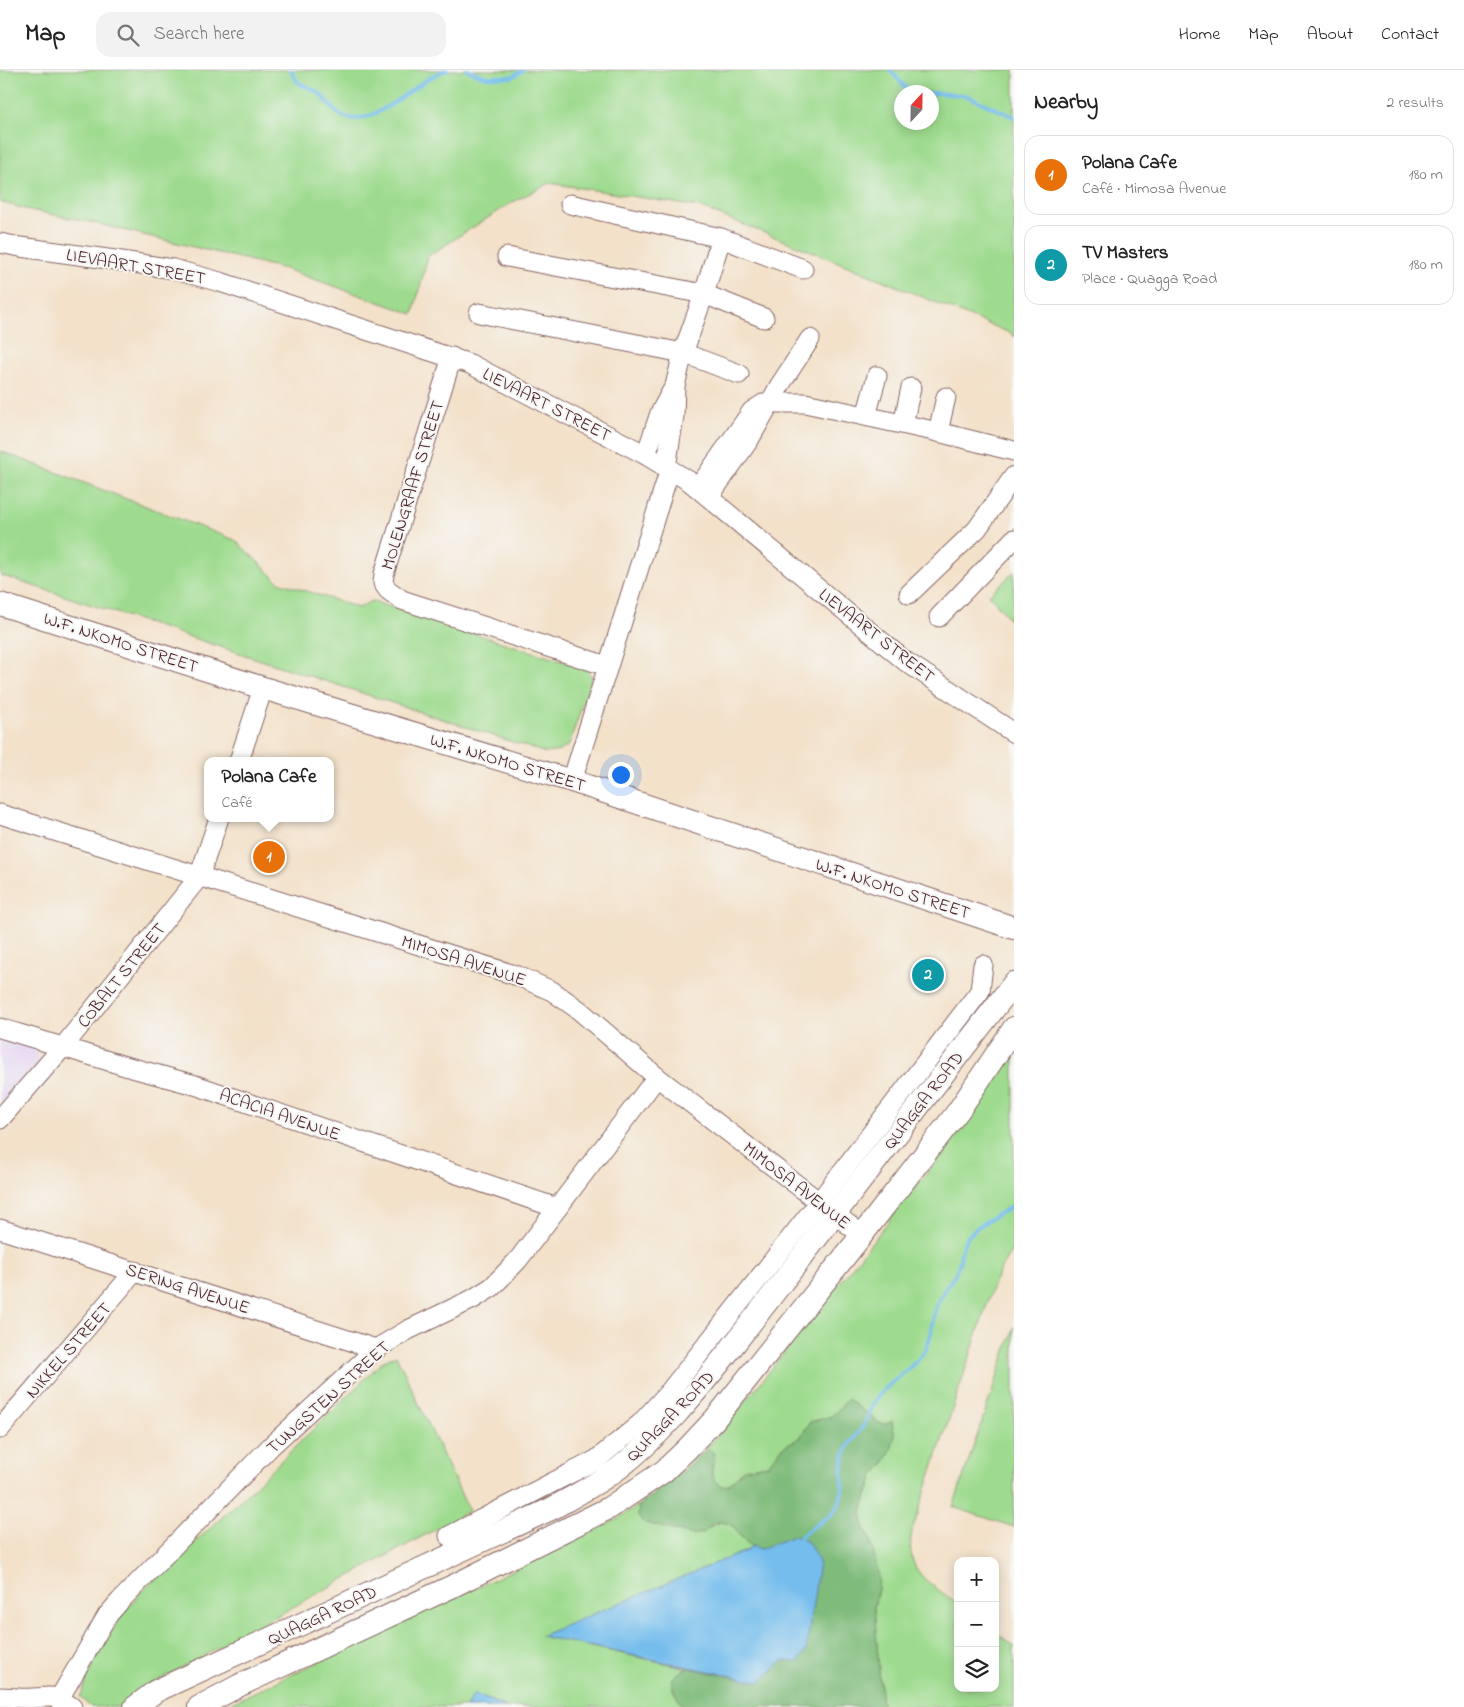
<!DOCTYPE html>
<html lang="en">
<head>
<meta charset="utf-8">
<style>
	body { margin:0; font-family:"Indie Flower",sans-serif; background:#f2f2f2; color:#222 }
	.controls { position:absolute; right:15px; bottom:15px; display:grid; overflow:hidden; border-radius:10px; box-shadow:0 2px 12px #0003 }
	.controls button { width:45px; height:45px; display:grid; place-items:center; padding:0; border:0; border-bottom:1px solid #e0e0e0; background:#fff; color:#222; font:25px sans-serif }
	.compass { position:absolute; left:894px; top:15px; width:45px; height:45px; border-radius:50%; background:#fff; box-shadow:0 2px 12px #0003; rotate:22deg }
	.you { position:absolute; left:620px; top:704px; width:18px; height:18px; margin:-12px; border:4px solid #fff; border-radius:50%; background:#1a73e8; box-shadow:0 0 0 8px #1a73e833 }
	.badge { display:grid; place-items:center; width:32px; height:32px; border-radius:50%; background:#2563eb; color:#fff; font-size:16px; font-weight:700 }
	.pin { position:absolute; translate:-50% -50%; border:2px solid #fff; box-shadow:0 1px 5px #0006 }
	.popup { position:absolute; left:204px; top:687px; width:130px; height:65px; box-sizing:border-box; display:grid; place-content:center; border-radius:10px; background:#fff; filter:drop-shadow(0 1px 4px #0005); font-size:16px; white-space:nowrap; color:#767676 }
	.popup b { font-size:19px; color:#222 }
	.popup::after { content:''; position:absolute; left:50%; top:100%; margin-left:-10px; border:10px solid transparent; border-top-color:#fff }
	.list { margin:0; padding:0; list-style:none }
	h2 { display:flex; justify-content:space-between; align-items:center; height:65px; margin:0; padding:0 20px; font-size:21px }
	h2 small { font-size:16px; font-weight:400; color:#767676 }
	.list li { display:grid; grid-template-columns:32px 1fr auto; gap:15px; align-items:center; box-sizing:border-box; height:80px; margin:0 10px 10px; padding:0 10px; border:1px solid #e0e0e0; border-radius:15px }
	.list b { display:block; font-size:19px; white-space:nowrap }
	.list p { margin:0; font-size:16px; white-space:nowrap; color:#767676 }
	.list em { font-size:16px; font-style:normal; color:#767676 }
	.icon { flex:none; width:28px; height:28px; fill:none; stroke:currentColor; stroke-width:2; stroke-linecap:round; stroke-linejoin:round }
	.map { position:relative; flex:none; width:1014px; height:1637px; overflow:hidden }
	header { display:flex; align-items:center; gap:30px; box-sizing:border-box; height:70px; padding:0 25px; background:#fff; border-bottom:1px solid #e0e0e0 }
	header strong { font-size:24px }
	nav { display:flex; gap:28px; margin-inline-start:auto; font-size:18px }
	.search { width:350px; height:45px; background:#f2f2f2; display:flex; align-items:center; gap:12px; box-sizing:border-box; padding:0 18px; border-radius:15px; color:#767676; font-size:19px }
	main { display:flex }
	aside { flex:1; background:#fff }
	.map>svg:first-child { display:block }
	.built { fill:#e3d3f2 }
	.green { fill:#9fdb8f; stroke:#747d5d; fill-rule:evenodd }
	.forest { fill:#7fbb7a; stroke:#646d52 }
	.water { fill:#75bded; stroke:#606e8c }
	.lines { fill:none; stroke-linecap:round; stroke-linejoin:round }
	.stream { stroke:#75bded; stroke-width:4 }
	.minor-casing { stroke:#856362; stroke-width:21 }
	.major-casing { stroke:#856362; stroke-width:24 }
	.minor { stroke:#fff; stroke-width:19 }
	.major { stroke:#fff; stroke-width:22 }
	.labels { text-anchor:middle; stroke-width:4; stroke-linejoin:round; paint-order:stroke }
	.street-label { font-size:18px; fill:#4a1f2b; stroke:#f6f6f2 }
</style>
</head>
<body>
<header>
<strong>Map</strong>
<div class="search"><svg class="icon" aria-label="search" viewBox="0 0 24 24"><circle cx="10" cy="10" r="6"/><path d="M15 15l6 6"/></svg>Search here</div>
<nav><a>Home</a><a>Map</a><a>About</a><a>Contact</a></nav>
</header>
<main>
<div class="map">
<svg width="1014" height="1637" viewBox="0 0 1014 1637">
	<rect width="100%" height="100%" fill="#f6f6f2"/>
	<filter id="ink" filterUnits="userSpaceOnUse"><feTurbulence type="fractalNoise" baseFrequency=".02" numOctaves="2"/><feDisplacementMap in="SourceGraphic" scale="10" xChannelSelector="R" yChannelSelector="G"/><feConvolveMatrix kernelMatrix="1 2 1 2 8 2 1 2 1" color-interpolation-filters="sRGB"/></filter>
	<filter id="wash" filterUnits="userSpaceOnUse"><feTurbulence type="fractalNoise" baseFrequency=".0096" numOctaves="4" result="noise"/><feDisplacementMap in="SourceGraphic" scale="20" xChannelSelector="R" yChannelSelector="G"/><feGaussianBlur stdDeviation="1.12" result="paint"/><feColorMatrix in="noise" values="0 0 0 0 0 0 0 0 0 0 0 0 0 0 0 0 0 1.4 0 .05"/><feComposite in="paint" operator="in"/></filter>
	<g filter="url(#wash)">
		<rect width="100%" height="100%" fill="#f3e1c9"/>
		<!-- built -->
		<path class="built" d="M0,965L33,976L38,986L37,995L0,1035Z"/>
		<!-- green -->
		<g class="green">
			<path d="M0,0H1014V267L1010,263L838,192L699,137L550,113L511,133L428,186L413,244L285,199L90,152L25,139L0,132ZM902,22H932V52H902Z"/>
			<path d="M0,381L235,470L279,512L359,538L371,531L584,598L592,606L569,675L560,681L546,683L0,505Z"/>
			<path d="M1014,502V554L989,525Z"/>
			<path d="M1014,983V1177L1001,1198L994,1213L912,1461C904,1503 929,1512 958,1534V1618H995V1562L1014,1576V1637H882L874,1537L878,1519L869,1465L864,1459L862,1441L874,1405L884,1394L892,1351L886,1355L879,1353L848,1329L833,1346L810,1352L800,1368L784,1376L768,1395L744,1399L730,1415L722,1416C698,1400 726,1388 707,1378L726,1356L949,1075Z"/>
			<path d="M1014,1257V1457L953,1437Z"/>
			<path d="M396,1285L469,1441L141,1620L124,1637H91L80,1627L94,1592L119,1549L141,1522L246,1425L382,1292Z"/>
			<path d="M639,1435L638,1446L703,1463C729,1440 731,1458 751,1476L748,1480L541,1566L688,1598C674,1605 667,1609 676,1625C679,1630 681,1634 686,1637H506L474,1624L466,1637H223L585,1466L614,1451Z"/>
		</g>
		<!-- forest -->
		<path class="forest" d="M848,1329L879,1353L886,1354L892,1351L895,1366L891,1380L884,1394L874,1405L862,1441L864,1459L869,1465L874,1484L879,1507L878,1519L874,1537L882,1637H686C681,1634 679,1630 676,1625C667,1609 674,1605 688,1598L760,1612L782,1591L808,1472L794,1466L760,1479L751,1476L739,1465L733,1456L723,1452L714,1453L703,1463L693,1465L645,1453L638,1446L639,1435L685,1398L707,1378C727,1388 698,1400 722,1416L729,1415L744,1399L768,1395L784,1376L800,1368L810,1352L832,1346Z"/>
		<!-- water -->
		<g class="water">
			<path d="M794,1466L808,1472L819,1492L806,1581L798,1592L782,1591L760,1612L540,1566L748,1480L751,1476L760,1479Z"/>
			<path d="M474,1624L506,1637H466Z"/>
		</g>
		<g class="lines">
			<!-- stream -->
			<g class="stream">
				<path d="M291,0C293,4 295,10 299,13C307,18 314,18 322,26C328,33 333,41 341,45C373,63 418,7 447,0"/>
				<path d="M467,0L486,7H512L523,0"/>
				<path d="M890,0L905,17L916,22"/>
				<path d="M932,23L965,25L1014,47"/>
				<path d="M799,1469C810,1454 831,1451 839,1433C845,1420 841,1406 843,1392C845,1376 855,1369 863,1356C869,1348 870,1337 876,1329C889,1310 913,1300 925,1281C932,1268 931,1254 935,1240C939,1225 951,1214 957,1200C961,1191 960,1180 965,1171C975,1154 998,1146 1014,1135"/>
			</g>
		</g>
	</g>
	<g filter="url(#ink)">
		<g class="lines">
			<!-- minor casing -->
			<g class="minor-casing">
				<g id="minor">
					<path d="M570,134L721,168L704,224L683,283L675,316L674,346L666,398"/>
					<path d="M721,168L803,199"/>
					<path d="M0,173L20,177L115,190L173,199L220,212L470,294L646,385L689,411L905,591L1014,663"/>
					<path d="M507,187L704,224L764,248"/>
					<path d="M479,243L683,283L739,304"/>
					<path d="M452,287L384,504L383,513L388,520L402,530L607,596"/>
					<path d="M866,346L877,306"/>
					<path d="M903,354L911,318"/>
					<path d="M938,362L946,327"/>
					<path d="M646,385L660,343L673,319"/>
					<path d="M698,418L752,341L763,334L771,333H805L938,362L1014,381"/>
					<path d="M709,427L749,370L780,315L810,269"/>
					<path d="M909,524L977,459L1014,406"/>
					<path d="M939,547L1014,469"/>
					<path d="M239,691L263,618"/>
					<path d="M572,711L670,399"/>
					<path d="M0,744L518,906L552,921L579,940L657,1007L862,1165"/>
					<path d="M0,958L125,996L195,1015L557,1138"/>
					<path d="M0,1049L63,977L199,807L219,748"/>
					<path d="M0,1159L376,1279"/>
					<path d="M0,1359L135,1201"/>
					<path d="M449,1466L596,1390L641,1353L670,1321L819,1132L980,921L983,895"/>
					<path d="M0,1627C11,1627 23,1629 33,1628C54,1627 53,1624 72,1637"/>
					<path d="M59,1629L107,1546L120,1531L271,1376L376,1279L408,1260L473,1229L492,1217L518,1190L657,1007"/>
				</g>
			</g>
			<!-- major casing -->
			<g class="major-casing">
				<g id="major">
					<path d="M0,534L263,618L572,711L1014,858"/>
					<path d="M135,1637L156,1621L553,1438C576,1425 599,1413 619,1398C660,1366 693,1326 725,1286L1014,913"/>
					<path d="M199,1637L240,1615L453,1516L609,1438L664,1401L687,1379L715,1349L862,1165L959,1040L1014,958"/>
				</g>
			</g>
			<!-- minor -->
			<use href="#minor" class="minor"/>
			<!-- major -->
			<use href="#major" class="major"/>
		</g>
	</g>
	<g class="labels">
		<!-- street labels -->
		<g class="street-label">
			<text transform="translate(136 196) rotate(10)" y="6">LIEVAART STREET</text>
			<text transform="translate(547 334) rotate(27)" y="6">LIEVAART STREET</text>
			<text transform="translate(412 415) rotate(-73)" y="6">MOLENGRAAF STREET</text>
			<text transform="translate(877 565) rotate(38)" y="6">LIEVAART STREET</text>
			<text transform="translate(121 572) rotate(18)" y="6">W.F. NKOMO STREET</text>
			<text transform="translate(508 692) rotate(17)" y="6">W.F. NKOMO STREET</text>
			<text transform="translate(893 818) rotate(18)" y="6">W.F. NKOMO STREET</text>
			<text transform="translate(464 890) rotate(18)" y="6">MIMOSA AVENUE</text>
			<text transform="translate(121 905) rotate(-51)" y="6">COBALT STREET</text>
			<text transform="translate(923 1030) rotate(-52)" y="6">QUAGGA ROAD</text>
			<text transform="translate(280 1044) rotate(19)" y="6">ACACIA AVENUE</text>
			<text transform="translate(797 1115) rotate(38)" y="6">MIMOSA AVENUE</text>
			<text transform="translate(188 1218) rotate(18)" y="6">SERING AVENUE</text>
			<text transform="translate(68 1280) rotate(-49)" y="6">NIKKEL STREET</text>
			<text transform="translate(328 1327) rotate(-42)" y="6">TUNGSTEN STREET</text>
			<text transform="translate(670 1346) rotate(-46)" y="6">QUAGGA ROAD</text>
			<text transform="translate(322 1545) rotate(-25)" y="6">QUAGGA ROAD</text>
		</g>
	</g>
</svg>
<div class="controls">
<button>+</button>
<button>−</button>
<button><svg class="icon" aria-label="layers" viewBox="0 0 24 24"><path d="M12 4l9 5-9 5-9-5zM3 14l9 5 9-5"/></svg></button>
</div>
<svg class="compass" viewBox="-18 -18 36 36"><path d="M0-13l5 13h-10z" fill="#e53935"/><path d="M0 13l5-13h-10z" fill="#767676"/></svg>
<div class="you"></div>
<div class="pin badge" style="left:269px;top:787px;background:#e8710a">1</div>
<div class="popup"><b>Polana Cafe</b>Café</div>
<div class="pin badge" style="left:928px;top:905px;background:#0f9aa8">2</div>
</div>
<aside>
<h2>Nearby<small>2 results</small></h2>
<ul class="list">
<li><span class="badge" style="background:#e8710a">1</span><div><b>Polana Cafe</b><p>Café · Mimosa Avenue</p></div><em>180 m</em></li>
<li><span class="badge" style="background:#0f9aa8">2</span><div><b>TV Masters</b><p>Place · Quagga Road</p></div><em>180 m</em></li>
</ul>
</aside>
</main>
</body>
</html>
